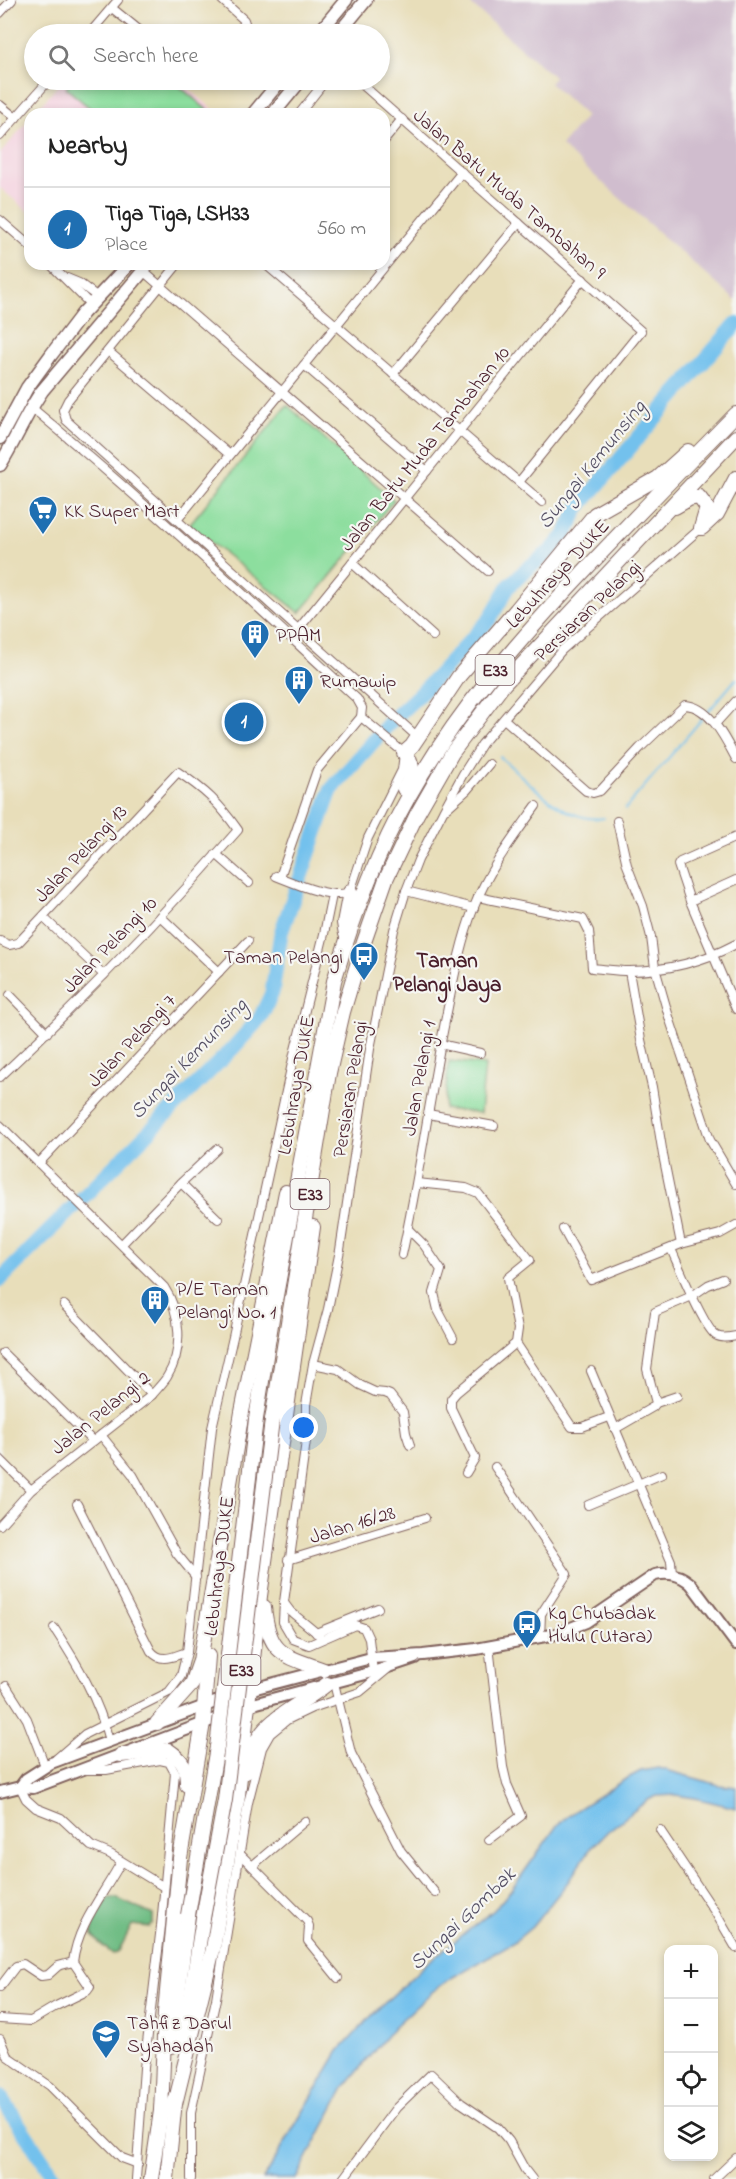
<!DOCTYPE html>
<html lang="en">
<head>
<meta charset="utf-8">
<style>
	body { margin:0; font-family:"Indie Flower",sans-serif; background:#f6f6f6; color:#222 }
	.controls { position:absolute; right:18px; bottom:18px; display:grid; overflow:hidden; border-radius:12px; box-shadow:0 3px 9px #0003 }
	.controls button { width:54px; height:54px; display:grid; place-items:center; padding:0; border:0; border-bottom:2px solid #e0e0e0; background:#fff; color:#222; font:30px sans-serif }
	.you { position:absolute; left:304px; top:1428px; width:21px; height:21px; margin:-15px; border:4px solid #fff; border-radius:50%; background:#1a73e8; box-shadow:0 0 0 9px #1a73e833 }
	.badge { display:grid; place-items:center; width:39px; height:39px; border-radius:50%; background:#1f6fb2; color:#fff; font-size:20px; font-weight:700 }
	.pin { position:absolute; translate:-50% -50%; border:3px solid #fff; box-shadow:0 2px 6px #0006 }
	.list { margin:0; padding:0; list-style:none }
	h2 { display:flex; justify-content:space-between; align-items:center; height:78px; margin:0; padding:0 24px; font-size:26px }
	h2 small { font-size:20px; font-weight:400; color:#767676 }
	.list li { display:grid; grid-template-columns:39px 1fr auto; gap:18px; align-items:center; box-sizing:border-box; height:84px; padding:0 24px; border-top:2px solid #e0e0e0 }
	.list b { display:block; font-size:22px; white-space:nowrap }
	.list p { margin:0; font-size:20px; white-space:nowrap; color:#767676 }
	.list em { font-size:20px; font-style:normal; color:#767676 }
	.icon { flex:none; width:33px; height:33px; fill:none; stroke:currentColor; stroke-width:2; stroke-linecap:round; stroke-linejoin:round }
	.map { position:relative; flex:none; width:736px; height:2179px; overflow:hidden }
	.search { position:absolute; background:#fff; box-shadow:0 3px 9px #0003; left:24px; top:24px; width:366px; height:66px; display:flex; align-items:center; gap:15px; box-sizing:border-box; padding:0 21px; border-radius:33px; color:#767676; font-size:22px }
	.panel { position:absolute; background:#fff; box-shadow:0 3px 9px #0003; left:24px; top:108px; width:366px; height:162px; border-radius:18px }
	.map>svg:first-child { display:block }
	.built { fill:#f4cfde }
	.industrial { fill:#d0bdce }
	.green { fill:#8cde9e; stroke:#6b7e64; stroke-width:1.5 }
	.forest { fill:#71bd85; stroke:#5e6e58; stroke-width:1.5 }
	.water { fill:#73c1ed; stroke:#5e708c; stroke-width:1.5 }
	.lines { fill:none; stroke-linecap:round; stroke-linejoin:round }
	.stream { stroke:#73c1ed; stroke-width:2 }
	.river { stroke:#73c1ed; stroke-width:15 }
	.street-casing { stroke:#81625d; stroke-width:10 }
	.secondary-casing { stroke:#81625d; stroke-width:14 }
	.primary-casing { stroke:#81625d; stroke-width:15 }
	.highway-casing { stroke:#81625d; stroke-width:16 }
	.street { stroke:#fff; stroke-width:8 }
	.secondary { stroke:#fff; stroke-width:10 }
	.primary { stroke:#fff; stroke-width:12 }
	.highway { stroke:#fff; stroke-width:14 }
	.highway-bridge-casing { stroke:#81625d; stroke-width:16; stroke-linecap:butt }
	.highway-bridge { stroke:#fff; stroke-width:14 }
	.labels { text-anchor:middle; stroke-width:4.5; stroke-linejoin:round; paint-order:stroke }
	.shield { fill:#f6f6f2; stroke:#7e6067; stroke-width:1.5 }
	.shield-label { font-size:18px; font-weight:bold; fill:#4a1f2b }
	.street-label { font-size:20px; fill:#4a1f2b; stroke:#f6f6f2 }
	.poi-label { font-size:20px; fill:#4a1f2b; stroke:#f6f6f2; text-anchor:start }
	.water-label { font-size:21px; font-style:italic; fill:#565065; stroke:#f6f6f2 }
	.neighbourhood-label { font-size:21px; font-weight:bold; fill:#4a1f2b; stroke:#f6f6f2 }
</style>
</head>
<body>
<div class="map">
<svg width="736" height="2179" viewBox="0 0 736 2179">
	<rect width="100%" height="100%" fill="#f6f6f2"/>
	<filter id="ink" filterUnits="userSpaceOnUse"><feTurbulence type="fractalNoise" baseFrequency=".0167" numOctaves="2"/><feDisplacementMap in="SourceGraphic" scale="12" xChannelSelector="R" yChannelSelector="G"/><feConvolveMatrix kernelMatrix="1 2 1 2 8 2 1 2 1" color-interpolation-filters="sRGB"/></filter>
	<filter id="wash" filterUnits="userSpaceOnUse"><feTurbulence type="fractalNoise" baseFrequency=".008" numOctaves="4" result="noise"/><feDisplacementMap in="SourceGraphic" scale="24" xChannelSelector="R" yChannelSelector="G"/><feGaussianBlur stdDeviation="1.35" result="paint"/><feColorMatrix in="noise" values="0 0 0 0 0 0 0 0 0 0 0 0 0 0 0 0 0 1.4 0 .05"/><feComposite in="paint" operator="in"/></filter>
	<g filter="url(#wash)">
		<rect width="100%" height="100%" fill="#e8deba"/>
		<!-- built -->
		<g class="built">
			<path d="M111,22L125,34H101Z"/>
			<path d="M63,80H178L219,114H33Z"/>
			<path d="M30,118V213L0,188V154Z"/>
		</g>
		<!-- industrial -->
		<path class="industrial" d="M466,0H736V301L561,146L586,116L550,83L554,77Z"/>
		<!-- green -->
		<g class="green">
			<path d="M73,80H172L212,114H97L66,88Z"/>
			<path d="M287,405L394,500L300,613L189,525Z"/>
			<path d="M449,1061L485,1065L480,1113L444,1109Z"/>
		</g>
		<!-- forest -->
		<path class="forest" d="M109,1898H116L153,1915V1924L150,1927L132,1925L119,1951L113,1954C96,1940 85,1937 98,1915C101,1909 104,1903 109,1898Z"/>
		<!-- water -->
		<path class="water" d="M659,1768L719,1785L736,1787V1808L695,1798L676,1795L657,1796L648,1800L608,1831L590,1849L568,1882L532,1927L514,1942L453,1977L432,1992L394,2027L345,2086L296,2179H263L339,2051L376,2011L427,1963L494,1910L512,1889L558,1824L575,1811L624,1780L641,1771Z"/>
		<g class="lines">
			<!-- stream -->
			<g class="stream">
				<path d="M500,757C529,781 564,824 604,818"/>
				<path d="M625,809L736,679"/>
			</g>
			<!-- river -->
			<g class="river">
				<path d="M0,1280L233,1048L260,1018L272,993L281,933L331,790L391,721L426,688L489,620L509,586L528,568L551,551L566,534L578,508L736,324"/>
				<path d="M0,2096L55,2179"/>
			</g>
		</g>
	</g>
	<g filter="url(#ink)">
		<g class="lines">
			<!-- street casing -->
			<g class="street-casing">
				<g id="street">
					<path d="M222,0L244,20L245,23L235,34"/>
					<path d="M112,8L144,34"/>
					<path d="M0,13L12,0"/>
					<path d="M89,34L118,0"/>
					<path d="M357,80L641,331L519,482"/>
					<path d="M0,105L16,118"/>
					<path d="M299,114L326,80"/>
					<path d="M0,136L49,80"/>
					<path d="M384,141L402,119"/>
					<path d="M0,220L30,246"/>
					<path d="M50,264L91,305"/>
					<path d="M178,264L68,400L63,410L66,420L412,732"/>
					<path d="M265,264L542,502"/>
					<path d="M143,271L488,571"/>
					<path d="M67,278L79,283L99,298"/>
					<path d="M108,351L230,455"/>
					<path d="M304,365L427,471"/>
					<path d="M393,374L519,223"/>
					<path d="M31,407C143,500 250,600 357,699L362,708L361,717L404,753L402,770L368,838L350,892C332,900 294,883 276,876"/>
					<path d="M177,520L462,172"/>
					<path d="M352,563L433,636"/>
					<path d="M296,632L583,279"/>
					<path d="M504,719L586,791L593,793L600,791L640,748L685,705C710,706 726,740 736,759"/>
					<path d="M716,723L736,701"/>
					<path d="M447,808L467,790L489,764"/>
					<path d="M617,821L627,865L643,906L651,937L655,968L669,1017L710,1140L736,1184"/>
					<path d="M736,837L680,862L678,865L690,901L736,1009"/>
					<path d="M216,854L249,883"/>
					<path d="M280,877L317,770L361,717"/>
					<path d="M406,891L474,908"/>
					<path d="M478,897L583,919L589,931L592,968C604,969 617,971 629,971C666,971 704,961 736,944"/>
					<path d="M690,901L736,880"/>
					<path d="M160,916L219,972"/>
					<path d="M43,917L104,975"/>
					<path d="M0,941L9,945L18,943L178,772C205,790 219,803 238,830C163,916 83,999 0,1077"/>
					<path d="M629,971L641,1040L652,1087L663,1155L681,1244"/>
					<path d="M10,995L47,1033"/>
					<path d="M440,1044L480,1053"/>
					<path d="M428,1114L494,1126"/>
					<path d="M0,1125L164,1287C181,1313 184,1349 167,1377C163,1383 157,1389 152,1395L31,1490L0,1525"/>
					<path d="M39,1163L248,941"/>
					<path d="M181,1183L218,1219"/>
					<path d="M417,1183L466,1188L478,1193L530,1260L508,1278L518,1329L516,1343L456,1393L451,1399V1408L475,1458L466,1473"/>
					<path d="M408,1229L424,1245L441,1270L434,1293L438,1310L453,1338"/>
					<path d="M563,1229L591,1280L681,1244L720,1234L736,1225"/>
					<path d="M122,1244L181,1183L217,1149"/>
					<path d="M671,1249C678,1264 705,1331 717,1336C723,1339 730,1337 736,1336"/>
					<path d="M402,1255C420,1174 430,1093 447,1012C454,977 461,940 474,907C489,869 513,838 536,806"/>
					<path d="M64,1305L152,1395"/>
					<path d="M516,1343L572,1427H582L609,1417"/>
					<path d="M3,1353L93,1441"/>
					<path d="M313,1364L338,1369L360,1385L375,1392L385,1393L390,1395L403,1412L406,1433L410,1445"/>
					<path d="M591,1371L671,1561L672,1574"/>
					<path d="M656,1403L677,1396"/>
					<path d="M615,1429L653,1407L656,1403L647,1369L655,1312L692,1296L708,1285L723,1279"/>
					<path d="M101,1435L133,1475L177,1554L196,1577"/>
					<path d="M0,1459L31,1490"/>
					<path d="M495,1467L567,1574L541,1614L540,1638"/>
					<path d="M77,1504L151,1651C162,1664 173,1656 187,1652"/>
					<path d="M588,1505L662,1474"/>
					<path d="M288,1560L425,1518"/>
					<path d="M284,1603L290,1611L319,1635"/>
					<path d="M54,1628C77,1663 99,1700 109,1741"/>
					<path d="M316,1633L378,1608"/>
					<path d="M489,1646L503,1767L507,1784L521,1816L489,1840"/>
					<path d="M373,1672L369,1639L364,1628L355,1625L309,1645L293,1639L283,1622L284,1602L306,1441V1405L313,1364L328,1309L340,1250L370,1049L394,930L406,891L418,860L443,811L463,774L482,744L562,650L701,528"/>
					<path d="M334,1683L351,1753L401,1851L435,1893"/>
					<path d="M6,1686L27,1719L45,1766"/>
					<path d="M56,1759L85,1734L169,1692L181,1676L187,1652L212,1428L233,1337L294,1054L324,934L332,895"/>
					<path d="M86,1770H106L160,1760L169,1762L175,1773L161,1926L144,2068L136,2179"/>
					<path d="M20,1787L26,1799L36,1808L61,1818L91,1846L110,1854L164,1887"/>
					<path d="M660,1830L715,1912L736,1948"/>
					<path d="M240,1854L307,1921L309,1926L308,1941L338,1978"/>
					<path d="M252,1866L305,1821"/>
					<path d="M0,1987L16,1966L23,1964L41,1976L48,1975L58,1966L73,1962"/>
					<path d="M0,2019L31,2021L56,2006L87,1991L90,1987L73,1962C77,1925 104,1894 121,1862"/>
					<path d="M0,2039L7,2056L50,2086L122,2158L138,2164"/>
					<path d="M191,2179V2113L216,1999L248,1803L262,1748L270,1734L287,1720L312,1708L360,1692L389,1668"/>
					<path d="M343,2179L396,2108L431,2074L461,2103L498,2128L509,2141L525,2170L532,2179"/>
					<path d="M714,2179L736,2158"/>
				</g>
			</g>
			<!-- secondary casing -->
			<g class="secondary-casing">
				<g id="secondary">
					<path d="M244,1691L371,1658L423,1655L476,1649L556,1634L586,1622L655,1575C669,1572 680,1574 691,1584L736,1644"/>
					<path d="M20,1787L26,1779L51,1763L229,1697"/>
					<path d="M0,1792L20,1787L33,1788L257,1703L373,1672L415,1658"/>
				</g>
			</g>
			<!-- primary casing -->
			<g class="primary-casing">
				<g id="primary">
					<path d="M318,34L346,0"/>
					<path d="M338,34L366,0"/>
					<path d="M253,114L281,80"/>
					<path d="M273,114L301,80"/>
					<path d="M0,438L27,388L51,355L83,313L129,264"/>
					<path d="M0,465C15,441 26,414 42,391L149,264"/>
				</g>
			</g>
			<!-- highway casing -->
			<g class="highway-casing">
				<g id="highway">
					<path d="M675,507L689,499L699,497L707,508L701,528"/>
					<path d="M702,528L717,514L736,478"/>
					<path d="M404,789C411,777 417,764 404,753L412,746L459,676L516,610L595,514L658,478L688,451"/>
					<path d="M346,934L344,923L350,892"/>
					<path d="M256,1419L273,1312L334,981C353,917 376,854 409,796C456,712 519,640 584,571C634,518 685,466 736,414"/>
					<path d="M272,1420L329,1073L343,1012L363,945L386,879L417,814L452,753L504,684L736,437"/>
					<path d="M264,1607C269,1655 283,1655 324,1670"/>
					<path d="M157,1723L192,1684L200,1661L242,1412L286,1192"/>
					<path d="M121,1755L168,1750C183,1760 187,1767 187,1785"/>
					<path d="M246,1772C251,1759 253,1744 262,1733C276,1714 308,1700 327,1684"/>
					<path d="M184,2041L203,1918"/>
					<path d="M171,2046L188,1915"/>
					<path d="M174,2108L213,1949L238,1795L260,1596L313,1227"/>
					<path d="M161,2113L165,2012L180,1858L203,1723L208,1656"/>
					<path d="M151,2179L162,2104"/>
					<path d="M167,2179L175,2101"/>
				</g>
			</g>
			<!-- street -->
			<use href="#street" class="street"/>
			<!-- secondary -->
			<use href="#secondary" class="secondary"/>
			<!-- primary -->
			<use href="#primary" class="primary"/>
			<!-- highway -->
			<use href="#highway" class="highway"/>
			<!-- highway-bridge casing -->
			<g class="highway-bridge-casing">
				<g id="highway-bridge">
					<path d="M188,1915L217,1747L256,1419"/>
					<path d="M203,1918L225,1800L272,1420"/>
				</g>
			</g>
			<!-- highway-bridge -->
			<use href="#highway-bridge" class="highway-bridge"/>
		</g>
	</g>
	<!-- icons -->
	<defs>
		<g id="supermarket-pin" transform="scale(1.5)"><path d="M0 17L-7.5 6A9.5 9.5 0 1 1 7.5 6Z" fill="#1f6fb2" stroke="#f6f6f2"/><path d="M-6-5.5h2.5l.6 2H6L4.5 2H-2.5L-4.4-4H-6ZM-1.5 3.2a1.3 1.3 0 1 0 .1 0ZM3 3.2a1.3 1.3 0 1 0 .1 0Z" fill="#fff"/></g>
		<g id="building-pin" transform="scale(1.5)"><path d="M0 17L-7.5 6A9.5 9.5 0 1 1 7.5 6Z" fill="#1f6fb2" stroke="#f6f6f2"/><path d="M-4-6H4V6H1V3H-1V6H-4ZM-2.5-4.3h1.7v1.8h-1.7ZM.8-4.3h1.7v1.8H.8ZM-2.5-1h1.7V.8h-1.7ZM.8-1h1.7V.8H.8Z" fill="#fff"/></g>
		<g id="bus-pin" transform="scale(1.5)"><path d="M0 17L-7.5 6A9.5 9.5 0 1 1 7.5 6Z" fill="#1f6fb2" stroke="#f6f6f2"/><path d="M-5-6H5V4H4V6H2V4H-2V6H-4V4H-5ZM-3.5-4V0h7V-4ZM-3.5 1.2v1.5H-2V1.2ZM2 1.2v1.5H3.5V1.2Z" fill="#fff"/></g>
		<g id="school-pin" transform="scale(1.5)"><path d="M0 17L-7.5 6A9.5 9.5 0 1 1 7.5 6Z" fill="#1f6fb2" stroke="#f6f6f2"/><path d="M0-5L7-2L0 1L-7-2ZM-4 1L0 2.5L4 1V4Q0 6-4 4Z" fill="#fff"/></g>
	</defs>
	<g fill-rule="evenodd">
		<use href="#supermarket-pin" x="43" y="510"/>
		<use href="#building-pin" x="255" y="634"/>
		<use href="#building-pin" x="299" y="680"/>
		<use href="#bus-pin" x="364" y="956"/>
		<use href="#building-pin" x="155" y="1300"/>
		<use href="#bus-pin" x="527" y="1624"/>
		<use href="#school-pin" x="106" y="2034"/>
	</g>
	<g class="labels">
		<!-- shield labels -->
		<g class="shield">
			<rect x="475.5" y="655" width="39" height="30" rx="4.5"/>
			<rect x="290.5" y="1179" width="39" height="30" rx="4.5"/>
			<rect x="221.5" y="1655" width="39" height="30" rx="4.5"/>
		</g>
		<g class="shield-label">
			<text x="495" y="676">E33</text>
			<text x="310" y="1200">E33</text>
			<text x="241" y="1676">E33</text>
		</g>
		<!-- street labels -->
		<g class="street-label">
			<text transform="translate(510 193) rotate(41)" y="7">Jalan Batu Muda Tambahan 9</text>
			<text transform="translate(424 448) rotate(-51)" y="7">Jalan Batu Muda Tambahan 10</text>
			<text transform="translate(557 573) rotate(-47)" y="7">Lebuhraya DUKE</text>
			<text transform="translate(587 610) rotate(-43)" y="7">Persiaran Pelangi</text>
			<text transform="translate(80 853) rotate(-47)" y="7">Jalan Pelangi 13</text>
			<text transform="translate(109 944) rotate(-46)" y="7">Jalan Pelangi 10</text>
			<text transform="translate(131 1040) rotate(-47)" y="7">Jalan Pelangi 7</text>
			<text transform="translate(418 1078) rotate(-80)" y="7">Jalan Pelangi 1</text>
			<text transform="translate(295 1085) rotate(-80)" y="7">Lebuhraya DUKE</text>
			<text transform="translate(349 1089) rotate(-81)" y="7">Persiaran Pelangi</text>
			<text transform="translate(100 1412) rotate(-39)" y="7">Jalan Pelangi 2</text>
			<text transform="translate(352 1524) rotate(-17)" y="7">Jalan 16/28</text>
			<text transform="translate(218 1566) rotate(-83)" y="7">Lebuhraya DUKE</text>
		</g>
		<!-- poi labels -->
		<g class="poi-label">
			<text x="64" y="517">KK Super Mart</text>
			<text x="276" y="641">PPAM</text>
			<text x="320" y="687">Rumawip</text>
			<text x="343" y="963" text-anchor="end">Taman Pelangi</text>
			<text x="176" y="1295">P/E Taman<tspan x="176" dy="23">Pelangi No. 1</tspan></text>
			<text x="548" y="1619">Kg Chubadak<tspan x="548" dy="23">Hulu (Utara)</tspan></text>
			<text x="127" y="2029">Tahfiz Darul<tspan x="127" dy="23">Syahadah</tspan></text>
		</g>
		<!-- water labels -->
		<g class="water-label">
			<text transform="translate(591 464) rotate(-51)" y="7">Sungai Kemunsing</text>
			<text transform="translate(188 1058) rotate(-46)" y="7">Sungai Kemunsing</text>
			<text transform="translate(462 1918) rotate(-44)" y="7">Sungai Gombak</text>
		</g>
		<!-- neighbourhood labels -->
		<g class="neighbourhood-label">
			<text x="447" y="967">Taman<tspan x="447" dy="24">Pelangi Jaya</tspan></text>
		</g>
	</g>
</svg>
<div class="controls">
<button>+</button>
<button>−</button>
<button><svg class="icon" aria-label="locate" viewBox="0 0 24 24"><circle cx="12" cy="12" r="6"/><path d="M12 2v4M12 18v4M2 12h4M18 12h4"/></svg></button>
<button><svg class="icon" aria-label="layers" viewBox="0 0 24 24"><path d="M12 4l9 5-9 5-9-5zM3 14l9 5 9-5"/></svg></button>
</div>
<div class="you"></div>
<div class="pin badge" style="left:244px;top:722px">1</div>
<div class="search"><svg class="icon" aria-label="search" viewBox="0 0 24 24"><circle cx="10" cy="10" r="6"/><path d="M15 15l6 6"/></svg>Search here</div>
<section class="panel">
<h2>Nearby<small></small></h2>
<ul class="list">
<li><span class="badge">1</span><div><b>Tiga Tiga, LSH33</b><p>Place</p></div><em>560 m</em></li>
</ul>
</section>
</div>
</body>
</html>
